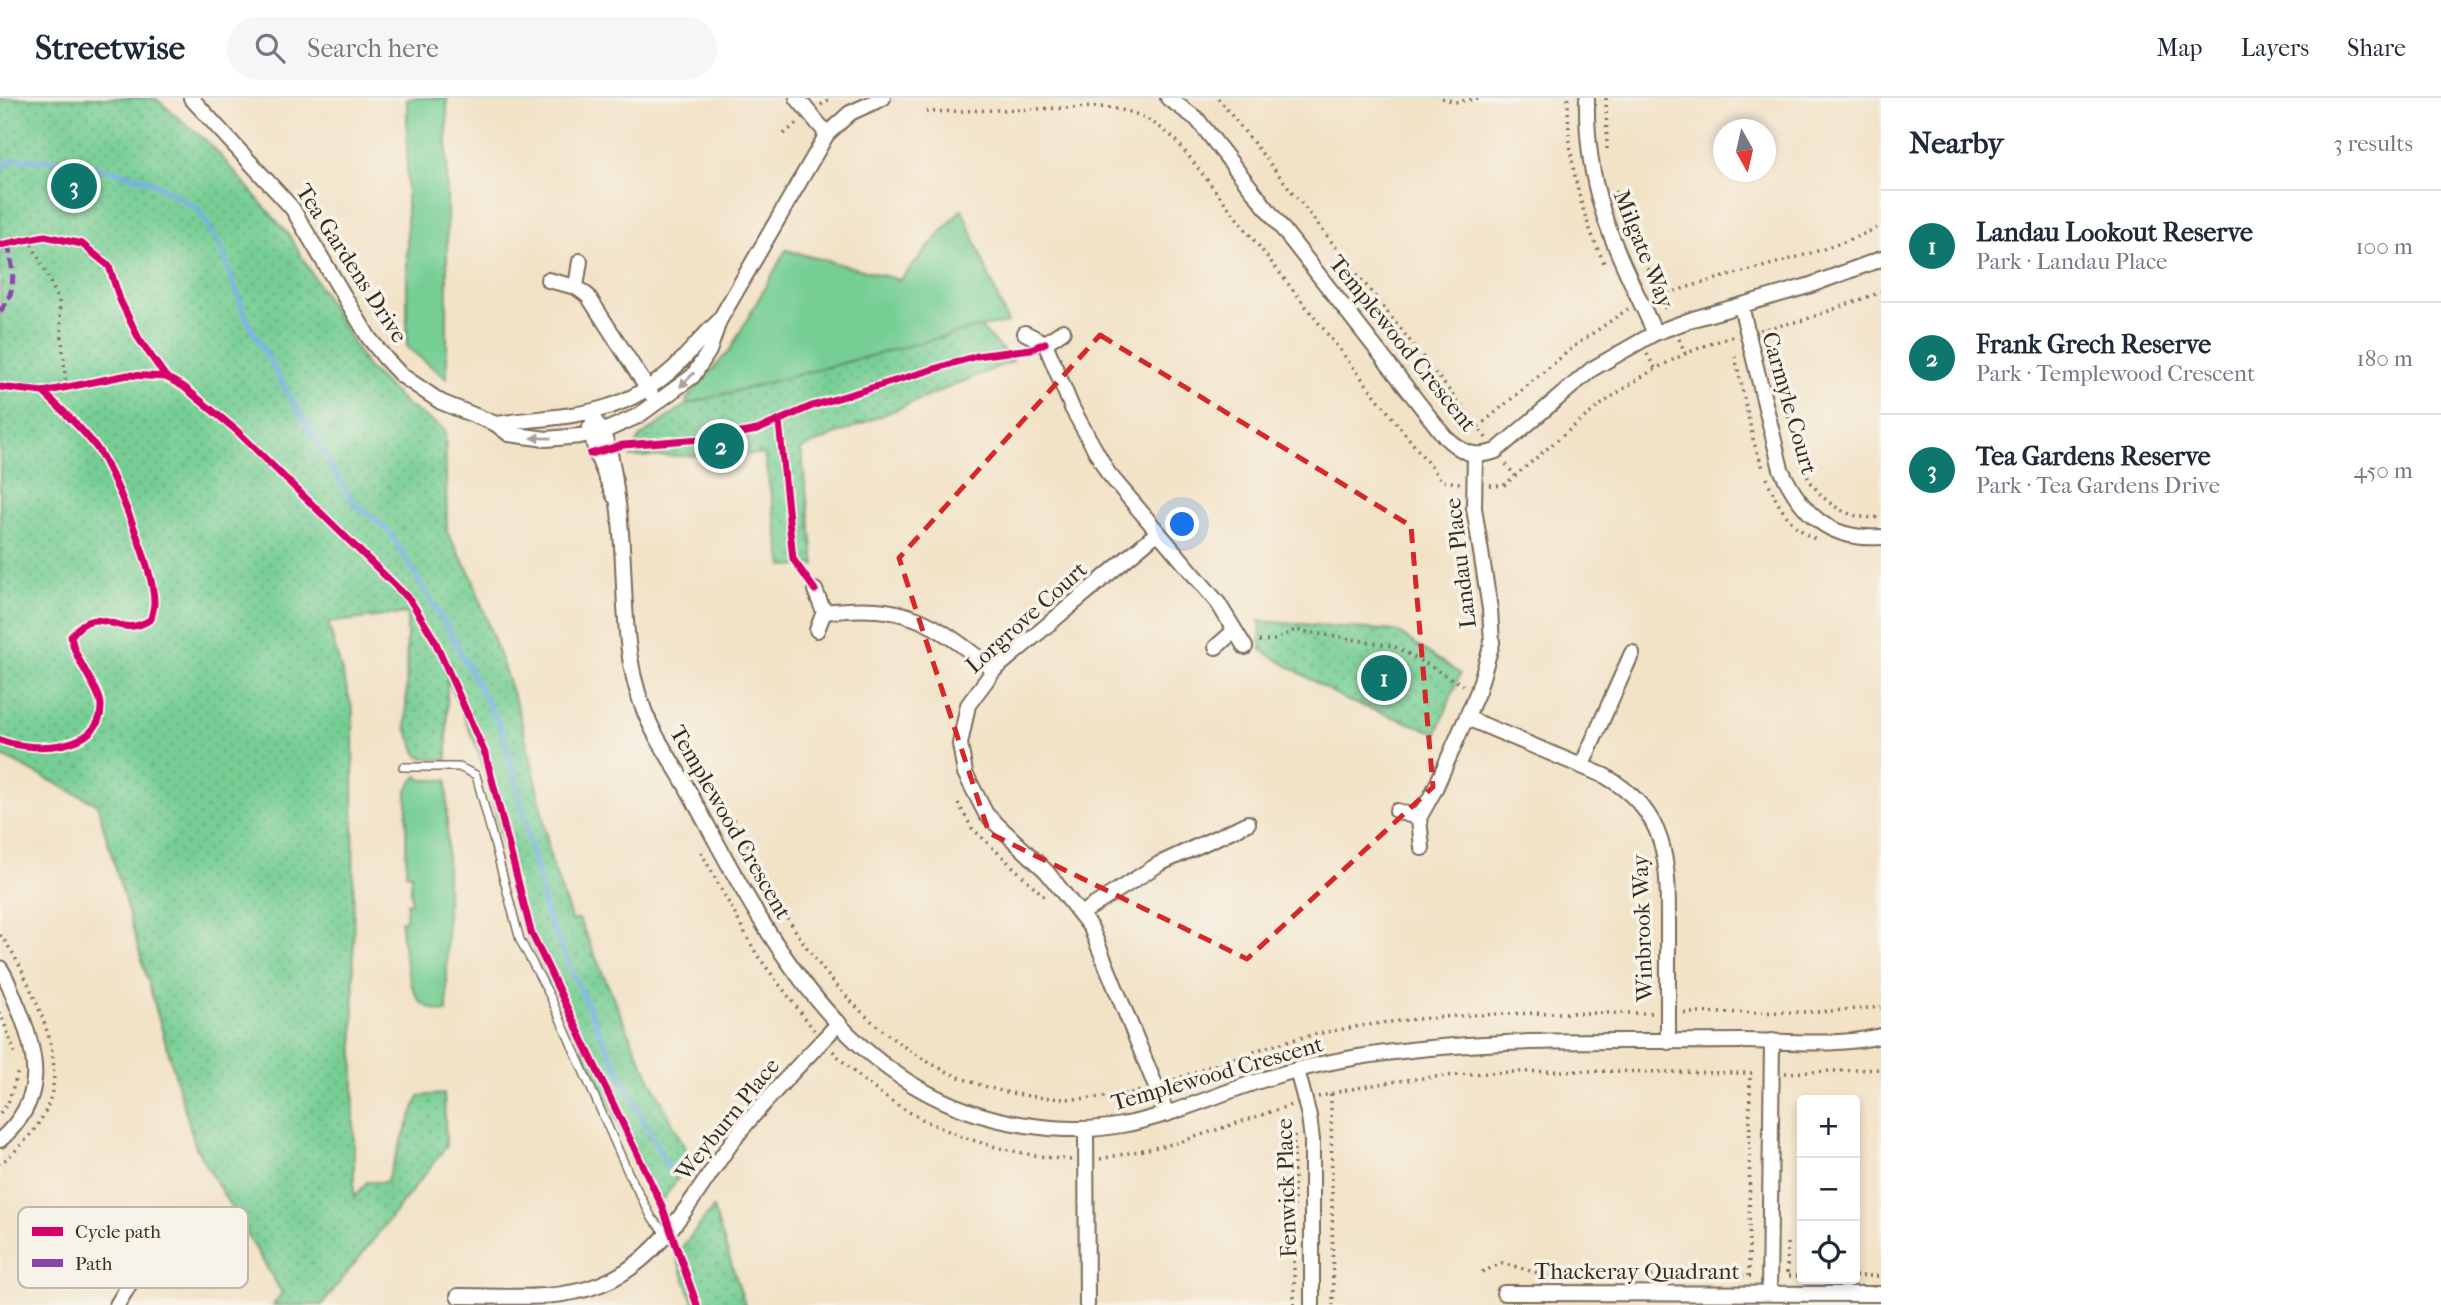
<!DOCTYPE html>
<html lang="en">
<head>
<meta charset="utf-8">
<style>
	body { margin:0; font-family:"IM FELL French Canon",serif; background:#f6f6f7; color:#1f2937 }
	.controls { position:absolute; right:21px; bottom:21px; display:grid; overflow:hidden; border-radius:7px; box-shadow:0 4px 10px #0003 }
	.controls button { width:63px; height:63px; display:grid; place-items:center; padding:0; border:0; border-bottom:2px solid #e0e1e3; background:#fff; color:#1f2937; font:35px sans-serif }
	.compass { position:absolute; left:1713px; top:21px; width:63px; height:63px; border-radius:50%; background:#fff; box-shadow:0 4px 10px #0003; rotate:172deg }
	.you { position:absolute; left:1183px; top:427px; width:24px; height:24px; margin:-18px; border:5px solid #fff; border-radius:50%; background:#1a73e8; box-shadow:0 0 0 10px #1a73e833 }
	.badge { display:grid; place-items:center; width:46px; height:46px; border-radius:50%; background:#0f766e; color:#fff; font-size:23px; font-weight:700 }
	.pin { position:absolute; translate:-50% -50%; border:4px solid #fff; box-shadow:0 2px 7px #0006 }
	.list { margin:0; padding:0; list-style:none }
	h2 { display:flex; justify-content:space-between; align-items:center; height:91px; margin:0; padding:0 28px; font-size:30px }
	h2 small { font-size:23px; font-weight:400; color:#747a83 }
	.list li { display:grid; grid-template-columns:46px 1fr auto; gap:21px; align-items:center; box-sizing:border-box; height:112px; padding:0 28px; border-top:2px solid #e0e1e3 }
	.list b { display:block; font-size:26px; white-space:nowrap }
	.list p { margin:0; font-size:23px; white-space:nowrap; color:#747a83 }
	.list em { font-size:23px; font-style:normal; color:#747a83 }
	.icon { flex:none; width:38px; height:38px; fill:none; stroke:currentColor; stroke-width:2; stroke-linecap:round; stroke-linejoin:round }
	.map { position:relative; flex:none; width:1881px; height:1207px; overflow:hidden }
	header { display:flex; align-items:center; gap:42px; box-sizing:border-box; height:98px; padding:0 35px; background:#fff; border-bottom:2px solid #e0e1e3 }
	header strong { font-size:33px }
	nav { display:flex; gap:38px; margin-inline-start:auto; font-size:24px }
	.search { width:490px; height:63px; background:#f6f6f7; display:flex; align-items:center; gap:18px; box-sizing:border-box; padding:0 24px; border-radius:38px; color:#747a83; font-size:26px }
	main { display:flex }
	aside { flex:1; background:#fff }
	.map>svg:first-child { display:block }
	.grass { fill:#76ce94; stroke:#587c59; stroke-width:2 }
	.park { fill:url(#park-dots); stroke:#587c59; stroke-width:2 }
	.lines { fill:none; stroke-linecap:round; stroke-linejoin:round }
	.stream { stroke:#78ade6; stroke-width:5 }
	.lane-casing { stroke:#7b6a59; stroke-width:10 }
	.street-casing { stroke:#7b6a59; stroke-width:18 }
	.path { stroke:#7b6a59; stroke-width:3.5; stroke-dasharray:2 5; stroke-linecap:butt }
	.lane { stroke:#fff; stroke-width:7 }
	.street { stroke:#fff; stroke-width:14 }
	.quiet { stroke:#8e44ad; stroke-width:5; stroke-dasharray:10 5; stroke-linecap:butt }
	.cycleway-casing { stroke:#f7f3e8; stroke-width:11 }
	.cycleway { stroke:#d6006c; stroke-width:7 }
	.oneway { fill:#a79f9a }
	.marked { fill:none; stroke:#d62828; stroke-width:5; stroke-dasharray:14 9; stroke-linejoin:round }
	.labels { text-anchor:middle; stroke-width:7; stroke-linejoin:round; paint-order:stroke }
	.street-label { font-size:23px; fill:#3b2a1e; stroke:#f7f3e8 }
	.key { fill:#f7f3e8; stroke:#bfb7ab; stroke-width:2 }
	.key-label { font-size:19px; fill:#3b2a1e }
</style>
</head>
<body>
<header>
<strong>Streetwise</strong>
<div class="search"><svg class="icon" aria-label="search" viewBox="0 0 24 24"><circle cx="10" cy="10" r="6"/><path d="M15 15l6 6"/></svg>Search here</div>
<nav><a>Map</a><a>Layers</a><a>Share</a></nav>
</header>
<main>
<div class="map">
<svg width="1881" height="1207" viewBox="0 0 1881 1207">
	<defs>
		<pattern id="park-dots" width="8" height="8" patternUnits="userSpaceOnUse" patternTransform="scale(1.75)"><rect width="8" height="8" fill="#76ce94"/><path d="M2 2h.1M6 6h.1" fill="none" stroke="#62a778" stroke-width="1.8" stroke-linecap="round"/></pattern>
	</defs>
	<rect width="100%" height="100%" fill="#f7f3e8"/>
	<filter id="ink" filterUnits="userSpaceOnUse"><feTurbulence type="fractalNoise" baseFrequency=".0143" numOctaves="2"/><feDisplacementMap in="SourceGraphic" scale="14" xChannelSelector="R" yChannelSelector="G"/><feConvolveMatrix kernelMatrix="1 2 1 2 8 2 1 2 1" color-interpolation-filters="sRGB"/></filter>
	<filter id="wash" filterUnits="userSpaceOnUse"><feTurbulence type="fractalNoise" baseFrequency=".00686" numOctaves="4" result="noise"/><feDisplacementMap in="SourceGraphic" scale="28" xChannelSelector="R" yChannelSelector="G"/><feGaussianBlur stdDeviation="1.57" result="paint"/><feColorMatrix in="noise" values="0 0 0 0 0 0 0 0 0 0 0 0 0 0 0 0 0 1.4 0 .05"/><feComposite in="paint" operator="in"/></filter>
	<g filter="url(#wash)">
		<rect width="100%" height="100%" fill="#f2e2c6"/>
		<!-- grass -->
		<g class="grass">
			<path d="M407,0H447V281L407,249Z"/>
			<path d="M962,111L1008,225L980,229L687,306L686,302L730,252L786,152L900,182Z"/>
			<path d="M417,678L422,682H447V914C438,913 427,910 421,904C408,892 401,840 401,823L406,822L407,805L411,804V776L406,775L407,691Z"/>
		</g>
		<!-- park -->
		<g class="park">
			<path d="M0,0H155L211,47L289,137L367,269L407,307L445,332L447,434L472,479L519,614L535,677L551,763L572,823L579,821L636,952L691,1062L664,1100L656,1104L524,830L481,659L447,579V662L419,659L406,630L407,515L328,525L353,613L354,1100L367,1084H386L419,998L444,996L446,1049L322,1207H273L282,1195L196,1050L97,706L0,657Z"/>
			<path d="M980,229L1013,263L801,351L815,467L783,468L764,356L630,359L640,339L687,306Z"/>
			<path d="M1260,523L1396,533L1460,576L1437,635L1346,602L1261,552Z"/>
			<path d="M713,1110L745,1207H694L676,1157Z"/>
		</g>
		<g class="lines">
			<!-- stream -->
			<path class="stream" d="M0,71L14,61L76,64L149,82L197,110L220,147L246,220L288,296L353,404L389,433L448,531L498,624L511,662L546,815L600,935L669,1072"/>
		</g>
	</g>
	<g filter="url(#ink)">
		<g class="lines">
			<!-- lane casing -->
			<g class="lane-casing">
				<path id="lane" d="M403,669H459L476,677L520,842L550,898L628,1074L652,1120L666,1136"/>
			</g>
			<!-- street casing -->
			<g class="street-casing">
				<g id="street">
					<path d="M191,0L292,110L369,240L385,260L401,277L441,304L496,326L509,336L546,341L580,338L604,333L638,318L693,278L709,253L719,223L827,36L850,15L883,0"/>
					<path d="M797,0L827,36"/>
					<path d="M1168,0L1197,21L1445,339C1461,354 1474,361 1496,353L1592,271L1655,235L1693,221L1808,188L1881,161"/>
					<path d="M1587,0C1585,96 1616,151 1655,235"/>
					<path d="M548,182L576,189L588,198L651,296"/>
					<path d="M576,189L580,163"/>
					<path d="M1741,208L1781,371C1801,415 1829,443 1881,439"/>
					<path d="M1025,235L1045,245L1072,310L1108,375L1218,505L1245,549"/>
					<path d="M1045,245L1063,233"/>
					<path d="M590,316C613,344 613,372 618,406C629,482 616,562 653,632C665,655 681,677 693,701C769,842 849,1001 1026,1027C1058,1032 1090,1033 1122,1027C1172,1018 1217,996 1265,981C1318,964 1375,955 1430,950C1533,940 1637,944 1740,943C1787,943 1835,949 1881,938"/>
					<path d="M496,326C565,316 616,322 673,271C689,256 701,239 718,224"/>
					<path d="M590,329L596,355L614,398"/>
					<path d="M1157,435L994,572L968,607L960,646L965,675L986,716L1047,774L1091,830L1167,1016"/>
					<path d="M815,492L824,514L817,532"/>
					<path d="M824,514C906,504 932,523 994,572"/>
					<path d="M1216,549L1234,533"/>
					<path d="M1467,620L1605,678C1671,716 1668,767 1668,836C1668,872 1668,908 1668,944"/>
					<path d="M1582,667L1632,555"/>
					<path d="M1397,713L1419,720"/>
					<path d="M1422,750L1419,720L1434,693L1478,593L1492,545L1490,511L1474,410L1475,357"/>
					<path d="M1082,815L1159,766L1248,725"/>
					<path d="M0,870C8,881 12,896 18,909C39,960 46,1002 0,1042"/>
					<path d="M1297,972L1309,1018L1312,1042V1207"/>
					<path d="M1086,1032L1087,1207"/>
					<path d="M1504,1195L1881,1196"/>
					<path d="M1769,1195L1772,943"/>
					<path d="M458,1198C505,1198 557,1204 601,1186C668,1160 699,1084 742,1031C772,994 806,960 839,925"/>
					<path d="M117,1207L135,1177"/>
				</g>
			</g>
			<!-- path -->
			<g class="path">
				<path d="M1218,0L1478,329"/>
				<path d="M1442,0L1455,4L1480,0"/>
				<path d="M1568,0C1568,63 1578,109 1605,167"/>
				<path d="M1606,0L1607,51"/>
				<path d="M821,7L831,0"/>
				<path d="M926,14L1100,9C1132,11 1152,21 1176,42L1442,383L1461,385"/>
				<path d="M784,36L798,24"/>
				<path d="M1615,93L1667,214"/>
				<path d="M29,140L59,203L66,289"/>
				<path d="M1655,200C1730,173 1809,163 1881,128"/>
				<path d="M1766,230L1801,366C1815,398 1843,424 1881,419"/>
				<path d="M1760,232L1804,222L1881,194"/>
				<path d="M1679,241L1685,255"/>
				<path d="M1647,256L1655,270"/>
				<path d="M1735,258L1754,345L1763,370"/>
				<path d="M1486,340L1478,329L1577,246L1628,211"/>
				<path d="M1506,366L1515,378"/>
				<path d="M1767,380C1776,406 1790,429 1815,441"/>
				<path d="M1490,387L1503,388C1579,325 1636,266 1735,238"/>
				<path d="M1259,543L1275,542L1295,532L1394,548L1463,587"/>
				<path d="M958,705L972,730L1046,800"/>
				<path d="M734,721C752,754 768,787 787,819C867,951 985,1026 1141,993"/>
				<path d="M701,754L757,857L814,932"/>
				<path d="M0,837C16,857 26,880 36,904C66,973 61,1017 0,1066"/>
				<path d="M0,914L15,955"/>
				<path d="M1684,915L1819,914L1881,909"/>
				<path d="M833,953C897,1023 980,1053 1071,1062"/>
				<path d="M1785,975L1881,971"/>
				<path d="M1168,984C1212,968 1254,951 1300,940C1416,912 1536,915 1655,915"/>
				<path d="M1331,996L1333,1207"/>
				<path d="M1318,999C1452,963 1618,975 1757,975"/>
				<path d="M0,1015L8,1005L18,973"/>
				<path d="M1100,1061L1177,1045L1291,1007"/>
				<path d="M1787,1145V1178H1802"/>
				<path d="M1482,1174L1502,1165L1549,1178"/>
				<path d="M1595,1178H1756"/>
				<path d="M1749,1178L1750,975"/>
				<path d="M1855,1178H1881"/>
				<path d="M1294,1207V1034"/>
			</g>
			<!-- lane -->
			<use href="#lane" class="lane"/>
			<!-- street -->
			<use href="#street" class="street"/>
			<!-- quiet -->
			<path class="quiet" d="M0,213C18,194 13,170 8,146"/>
			<!-- cycleway casing -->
			<g class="cycleway-casing">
				<g id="cycleway">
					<path d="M0,147L45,138L82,146L109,168L120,202L139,241L166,279L184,289L236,332L410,502L434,541L486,658L531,834L662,1108L697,1207"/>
					<path d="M0,289L43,294L128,277L166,279"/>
					<path d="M779,324L793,461L815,492"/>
					<path d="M590,356L623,347L715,340L757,332L812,308L977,258L1031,251L1045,245"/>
					<path d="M0,642C30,654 103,654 101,607C100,590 75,565 71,538C100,500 117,545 151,521C152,516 154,510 154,505C155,475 114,374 96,349C80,328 62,312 43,294"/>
				</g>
			</g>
			<!-- cycleway -->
			<use href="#cycleway" class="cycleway"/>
		</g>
		<!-- one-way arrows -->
		<defs><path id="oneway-solid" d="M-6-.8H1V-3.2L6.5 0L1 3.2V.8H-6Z" transform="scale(1.75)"/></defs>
		<g class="oneway">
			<use href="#oneway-solid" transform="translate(687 282) rotate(135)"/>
			<use href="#oneway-solid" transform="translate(541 340) rotate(-179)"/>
		</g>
	</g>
	<!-- marked area -->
	<path class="marked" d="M1100,237L1411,428L1433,689L1247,861L989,735L899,460Z"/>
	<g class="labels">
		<!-- street labels -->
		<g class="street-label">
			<text transform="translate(1644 151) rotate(68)" y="8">Milgate Way</text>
			<text transform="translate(352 165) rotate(57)" y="8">Tea Gardens Drive</text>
			<text transform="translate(1403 245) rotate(51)" y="8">Templewood Crescent</text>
			<text transform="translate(1790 305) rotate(74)" y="8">Carmyle Court</text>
			<text transform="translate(1460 465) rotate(-97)" y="8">Landau Place</text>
			<text transform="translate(1026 519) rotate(-42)" y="8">Lorgrove Court</text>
			<text transform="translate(731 724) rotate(60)" y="8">Templewood Crescent</text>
			<text transform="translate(1642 830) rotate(-92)" y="8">Winbrook Way</text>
			<text transform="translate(1217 975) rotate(-16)" y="8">Templewood Crescent</text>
			<text transform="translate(727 1021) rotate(-51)" y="8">Weyburn Place</text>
			<text transform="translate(1286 1090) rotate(-92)" y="8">Fenwick Place</text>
			<text x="1637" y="1181">Thackeray Quadrant</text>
		</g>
	</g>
	<!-- legend -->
	<rect x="18" y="1109" width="230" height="81" rx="10" class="key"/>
	<rect x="32" y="1129" width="31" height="9" fill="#d6006c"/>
	<rect x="32" y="1161" width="31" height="8" fill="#8e44ad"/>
	<g class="key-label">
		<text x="75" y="1140">Cycle path</text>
		<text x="75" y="1172">Path</text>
	</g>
</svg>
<div class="controls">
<button>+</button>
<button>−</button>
<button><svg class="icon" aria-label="locate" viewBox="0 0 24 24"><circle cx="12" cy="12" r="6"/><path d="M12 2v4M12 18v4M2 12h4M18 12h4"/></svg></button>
</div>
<svg class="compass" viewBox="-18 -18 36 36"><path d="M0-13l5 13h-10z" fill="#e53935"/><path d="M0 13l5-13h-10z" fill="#747a83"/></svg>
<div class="you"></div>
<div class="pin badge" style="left:1384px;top:580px">1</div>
<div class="pin badge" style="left:721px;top:348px">2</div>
<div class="pin badge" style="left:74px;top:88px">3</div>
</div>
<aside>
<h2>Nearby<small>3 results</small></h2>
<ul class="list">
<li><span class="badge">1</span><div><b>Landau Lookout Reserve</b><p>Park · Landau Place</p></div><em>100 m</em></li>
<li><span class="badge">2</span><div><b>Frank Grech Reserve</b><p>Park · Templewood Crescent</p></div><em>180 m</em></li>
<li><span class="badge">3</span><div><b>Tea Gardens Reserve</b><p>Park · Tea Gardens Drive</p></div><em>450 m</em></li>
</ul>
</aside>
</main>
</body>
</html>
